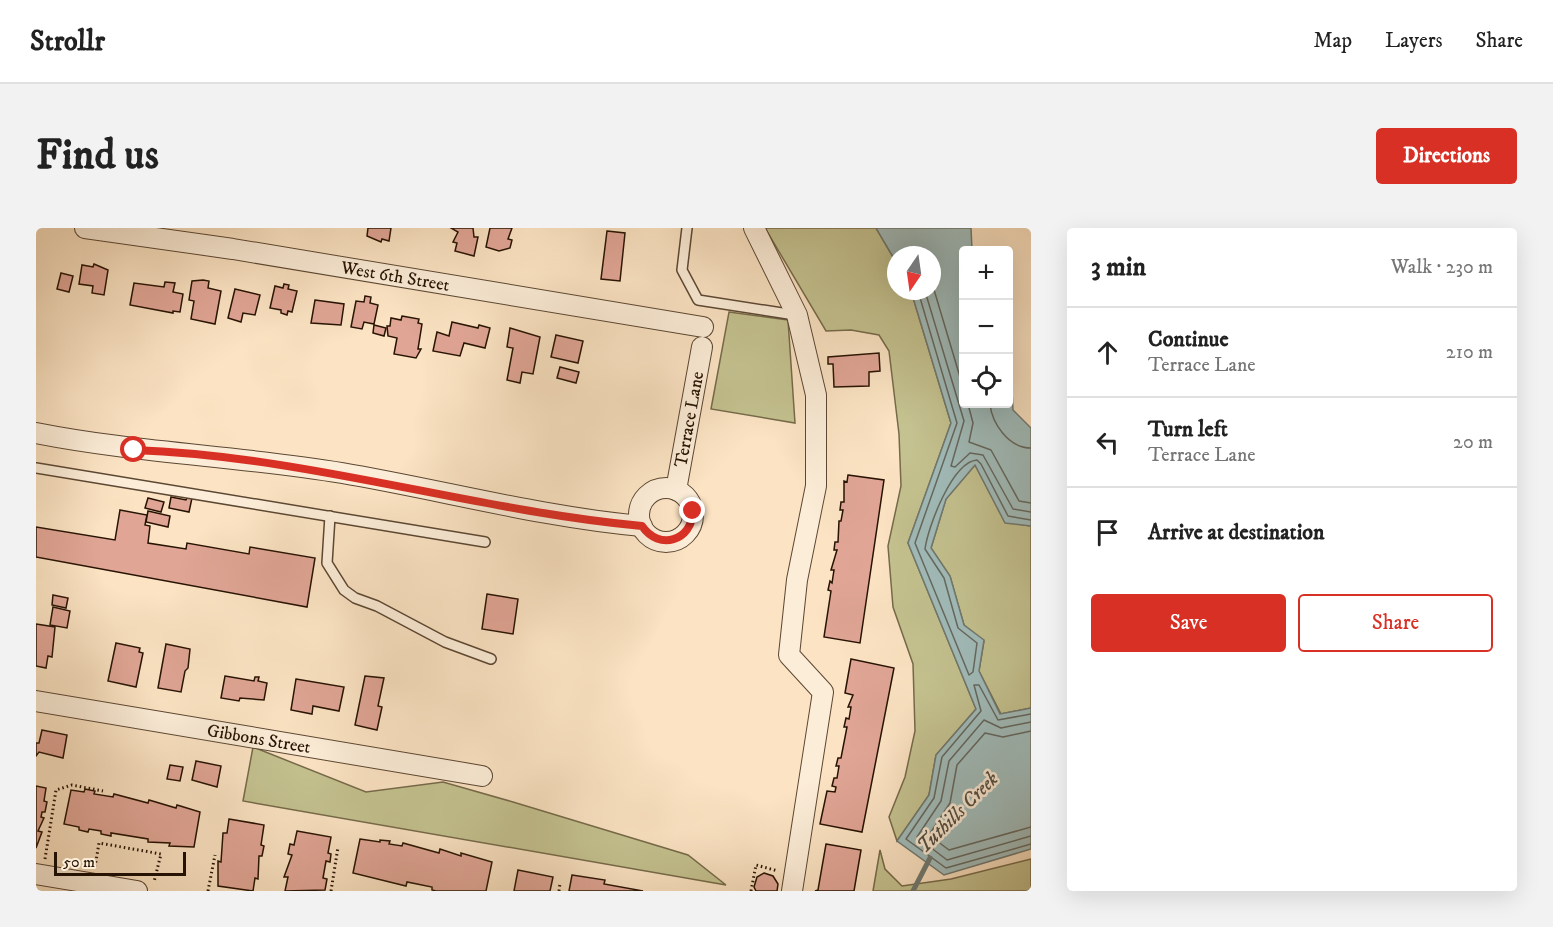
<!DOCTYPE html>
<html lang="en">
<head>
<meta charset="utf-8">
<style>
	body { margin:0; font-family:"IM FELL DW Pica",serif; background:#f2f2f2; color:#222 }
	.controls { position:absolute; right:18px; top:18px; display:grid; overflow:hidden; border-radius:6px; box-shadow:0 6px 24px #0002 }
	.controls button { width:54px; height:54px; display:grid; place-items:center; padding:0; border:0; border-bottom:2px solid #e0e0e0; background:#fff; color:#222; font:30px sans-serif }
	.compass { position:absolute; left:851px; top:18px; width:54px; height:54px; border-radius:50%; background:#fff; box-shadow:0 6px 24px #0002; rotate:193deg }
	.scale { position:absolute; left:18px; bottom:15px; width:132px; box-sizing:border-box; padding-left:6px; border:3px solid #271303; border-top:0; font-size:16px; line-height:21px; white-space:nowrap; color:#271303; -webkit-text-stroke:4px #fcedd8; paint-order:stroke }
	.stop { position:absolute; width:18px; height:18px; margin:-14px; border:4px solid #d93025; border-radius:50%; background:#fff }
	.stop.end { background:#d93025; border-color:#fff; box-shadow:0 2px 6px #0008 }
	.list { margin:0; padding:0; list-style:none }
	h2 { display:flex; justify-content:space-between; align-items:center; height:78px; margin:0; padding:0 24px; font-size:26px }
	h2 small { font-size:20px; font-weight:400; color:#767676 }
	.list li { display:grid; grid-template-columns:39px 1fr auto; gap:18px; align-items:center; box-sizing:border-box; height:90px; padding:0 24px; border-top:2px solid #e0e0e0 }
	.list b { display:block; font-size:22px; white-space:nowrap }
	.list p { margin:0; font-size:20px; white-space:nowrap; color:#767676 }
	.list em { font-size:20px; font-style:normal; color:#767676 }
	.actions { display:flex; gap:12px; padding:18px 24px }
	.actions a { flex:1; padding:14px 0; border:2px solid #d93025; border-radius:6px; text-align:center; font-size:21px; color:#d93025 }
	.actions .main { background:#d93025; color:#fff }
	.icon { flex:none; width:33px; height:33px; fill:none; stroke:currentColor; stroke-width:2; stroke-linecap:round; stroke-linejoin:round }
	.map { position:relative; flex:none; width:995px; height:663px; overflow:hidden; border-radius:6px }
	header { display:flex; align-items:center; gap:36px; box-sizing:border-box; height:84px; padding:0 30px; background:#fff; border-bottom:2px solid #e0e0e0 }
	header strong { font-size:28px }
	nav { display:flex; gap:33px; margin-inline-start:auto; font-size:21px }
	.intro { display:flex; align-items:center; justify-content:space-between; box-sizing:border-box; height:144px; padding:0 36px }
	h1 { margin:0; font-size:42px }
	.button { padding:15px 27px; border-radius:6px; background:#d93025; color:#fff; font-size:21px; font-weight:700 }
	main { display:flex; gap:36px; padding:0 36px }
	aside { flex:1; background:#fff; border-radius:6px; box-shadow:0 6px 24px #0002 }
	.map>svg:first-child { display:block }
	.green { fill:#c4c290; stroke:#766a4a; stroke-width:1.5 }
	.water { fill:#a1bdbc; stroke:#707972; stroke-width:1.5 }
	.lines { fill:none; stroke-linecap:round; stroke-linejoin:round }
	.shore { stroke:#646860; stroke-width:1.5 }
	.stream { stroke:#707972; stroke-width:5 }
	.building { fill:#e0a595; stroke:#271303; stroke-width:1.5 }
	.lane-casing { stroke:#5c4733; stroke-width:12 }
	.street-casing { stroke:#5c4733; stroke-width:22 }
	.path { stroke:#271303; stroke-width:3; stroke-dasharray:1.5 3; stroke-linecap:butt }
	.lane { stroke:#fcedd8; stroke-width:9 }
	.street { stroke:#fcedd8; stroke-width:20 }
	.route { stroke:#d93025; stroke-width:8 }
	.labels { text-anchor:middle; stroke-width:5; stroke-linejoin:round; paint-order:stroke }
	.street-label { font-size:18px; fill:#271303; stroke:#fcedd8 }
	.water-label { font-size:20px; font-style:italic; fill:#524e44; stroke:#fcedd8 }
</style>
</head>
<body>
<header>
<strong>Strollr</strong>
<nav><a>Map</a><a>Layers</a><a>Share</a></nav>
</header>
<div class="intro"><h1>Find us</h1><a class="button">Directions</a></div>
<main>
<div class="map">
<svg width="995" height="663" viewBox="0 0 995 663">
	<rect width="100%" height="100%" fill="#fbe3c3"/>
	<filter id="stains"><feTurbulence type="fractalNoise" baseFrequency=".00333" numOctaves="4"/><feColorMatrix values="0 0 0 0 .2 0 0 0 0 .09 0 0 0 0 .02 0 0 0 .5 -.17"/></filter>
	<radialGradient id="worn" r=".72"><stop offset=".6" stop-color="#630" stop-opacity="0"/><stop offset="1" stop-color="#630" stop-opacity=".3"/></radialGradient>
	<!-- green -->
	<g class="green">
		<path d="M729,0H840L860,34V63H875L915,195L872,315L940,481L900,527L893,567L861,613L853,589L869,549L879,503L877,436L857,379L852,318L865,258L863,206L853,123L843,107L815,102L790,103Z"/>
		<path d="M693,84L752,92L759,195L675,181Z"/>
		<path d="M939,237L969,294L995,298V480L965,486L943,443L948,413L928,397L914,348L895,320L910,271Z"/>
		<path d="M217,519L330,564L407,554L477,574L652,627L690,657L207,573Z"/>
		<path d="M844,622L849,641L866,658L915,651L995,631V663H837Z"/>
	</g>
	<!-- water -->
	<path class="water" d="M840,0H935L936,22H927V176H972L973,106L977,182L995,200V298L969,295L939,237L910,271L895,320L914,348L928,397L948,412L943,443L964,486L995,480V621L908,647L861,613L893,567L900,527L940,481L872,315L915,195L875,63H896V27H860V34Z"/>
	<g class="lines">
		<!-- shore -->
		<g class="shore">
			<path d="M896,55L927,159"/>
			<path d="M882,63L921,195L879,315L933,447L937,444L941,415L922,400L908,350L889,321C892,299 916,234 941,232L945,236L972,288L995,292"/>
			<path d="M889,63L928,193L915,238L919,239L934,225L947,227L977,281L995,284"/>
			<path d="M932,176L937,195L933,214L955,222L983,273L995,275"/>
			<path d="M954,176C956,196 973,220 995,220"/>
			<path d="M995,486L962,492L943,457H938L945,483L906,529L898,570L870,611L910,640L995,616"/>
			<path d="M995,494L965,500L948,492L913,533L905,573L881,609L911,632L995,608"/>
			<path d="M995,503L967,509L949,505L921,537L914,575L893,607L913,622L995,599"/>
		</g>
		<!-- stream -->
		<path class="stream" d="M877,663L894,630"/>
	</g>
	<!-- building -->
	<g class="building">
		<path d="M332,0H355L353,13L346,11L345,14L331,8Z"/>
		<path d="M437,0L438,9H442L438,28L419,23L421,15L417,14L422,4L415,0Z"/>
		<path d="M454,0H476L472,11L476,12L474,20L463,23L450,19Z"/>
		<path d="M571,3L589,5L584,53L565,51Z"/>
		<path d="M58,36L72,42L68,67L56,65L57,58L43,56L46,37L57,39Z"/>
		<path d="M25,45L37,48L33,64L21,61Z"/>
		<path d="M167,52L173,53L172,60L185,63L179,96L155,91L158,73L153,72L156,53Z"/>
		<path d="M129,54L139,55L137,64L147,66L144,84L137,83V85L94,77L98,55L128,59Z"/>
		<path d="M248,56L253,57L252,61L261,63L256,84L252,83L251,87L245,85V82L234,80L239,58L247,60Z"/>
		<path d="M199,61L224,67L219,87L207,85L205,94L192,90Z"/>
		<path d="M329,68L335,69L334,75L342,77L338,96L328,94L326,101L315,99L320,73L328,74Z"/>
		<path d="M279,72L308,76L305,97L275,95Z"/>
		<path d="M366,88L383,91L382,95L386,96L382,121H385L380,130L358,126L361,110L352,108L351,98H354L355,90L365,92Z"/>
		<path d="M416,94L442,100L443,97L454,100L449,120L428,115L424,128L397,123L401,104L413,108Z"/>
		<path d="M338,97L350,100L348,108L337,105Z"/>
		<path d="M474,100L504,109L497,146L486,144L484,155L471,152L477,120L471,119Z"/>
		<path d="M520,107L547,113L542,135L515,129Z"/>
		<path d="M843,125L844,143L833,144V158L798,159L797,136H792V129Z"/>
		<path d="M524,139L543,144L540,155L521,150Z"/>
		<path d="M812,247L848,252L824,415L788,409L795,363L792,362L794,353L796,355L798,342H795L801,322H798L799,314H802L803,293H805L807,282H804L805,274H808V253L811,254Z"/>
		<path d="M135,269L150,272L151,270H156L153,284L133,280Z"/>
		<path d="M112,270L128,274L125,284L109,280Z"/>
		<path d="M84,282L111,287L109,297L114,298L112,315L150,321L151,315L213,326L214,319L279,330L271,379L0,329V299L79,312Z"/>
		<path d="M112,283L134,288L132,299L110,294Z"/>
		<path d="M451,366L482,371L477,406L446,401Z"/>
		<path d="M17,367L32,370L30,380L16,377Z"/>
		<path d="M17,379L34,383L31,400L14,397Z"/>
		<path d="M0,396L19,399L16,429L12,428L10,440L0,438Z"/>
		<path d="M80,415L104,420L103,424L107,425L100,459L72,453Z"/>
		<path d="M130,416L154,421L152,440L149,443L145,464L122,460Z"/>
		<path d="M815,431L858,440L826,604L784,596L791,563L799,564L800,559L796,558L798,550H801L803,538H800L802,530H805L811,499H808L810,490L813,491L815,479H812L817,467L809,465Z"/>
		<path d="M189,448L218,453L219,449H223L222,453L231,455L228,472L204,470L203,473L185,470Z"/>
		<path d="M329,448L348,450L342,478L346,479L341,502L319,497Z"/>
		<path d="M260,451L308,459L303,483L277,478L276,486L255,482Z"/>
		<path d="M6,502L31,507L27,530L3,524L0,528V515H3Z"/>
		<path d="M160,533L185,538L181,559L156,552Z"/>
		<path d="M134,537L147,539L144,553L131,551Z"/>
		<path d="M0,558L10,560L8,573L11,574L9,584H6L5,589L8,590L2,603L6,604L0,620Z"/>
		<path d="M49,561L59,563L58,566L77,569L78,566L112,575L113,572L140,580L141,577L164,584L158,619L133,618L134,615L112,614V611L75,605V608L65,606V603L53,601L52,604L43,602V599L28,596L35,562L48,564Z"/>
		<path d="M193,591L228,597L225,617L228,618L226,628H223L222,651L219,650L217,663L182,658V633L185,634L187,605H191Z"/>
		<path d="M261,603L295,609L292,625L295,626L294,634L290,633L287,650L291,651L289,662L249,663L252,649H248L256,627L252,626L254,616L258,617Z"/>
		<path d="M324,611L344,614V612L354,613L353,616L366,618L367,615L403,625L404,621L425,628V625L456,634L450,663H400L396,662V659L371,654L370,658L317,645Z"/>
		<path d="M790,616L825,622L818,663H779L782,662Z"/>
		<path d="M482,642L517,649L514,663H478Z"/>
		<path d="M728,645L737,648L742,656L741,663H720L718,659L721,649Z"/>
		<path d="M536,647L569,652L568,656L607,663H533Z"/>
	</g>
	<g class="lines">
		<!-- lane casing -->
		<g class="lane-casing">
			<g id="lane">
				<path d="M651,0L646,42L662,72L759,87"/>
				<path d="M0,240L449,314"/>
				<path d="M294,288L291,335L308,362L319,370L341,378L409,414L455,431"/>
			</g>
		</g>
		<!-- street casing -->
		<g class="street-casing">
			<g id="street">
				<path id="s1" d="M49,0L197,21L667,99"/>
				<path d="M718,0L761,87L780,167V258L761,352L753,427L787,464L756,663"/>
				<path d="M0,205C101,225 204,228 306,245C406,262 505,289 606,298"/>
				<circle cx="630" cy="287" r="27"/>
				<path id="s2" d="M640,262L666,119"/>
				<path id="s3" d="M0,473L446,548"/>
				<path d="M0,646L101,663"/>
			</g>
		</g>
		<!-- path -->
		<g class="path">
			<path d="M9,631L20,562L36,557L67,563"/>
			<path d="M59,639L63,615L125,626L118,654"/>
			<path d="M172,663L179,627"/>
			<path d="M295,663L302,619"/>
			<path d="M523,663L524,655"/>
			<path d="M715,663L720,637L742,643"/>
		</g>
		<!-- lane -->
		<use href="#lane" class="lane"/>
		<!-- street -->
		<use href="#street" class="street"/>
	</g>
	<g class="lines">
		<!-- route -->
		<path class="route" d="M98,222C270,228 435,282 606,298C623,323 656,313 657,283"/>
	</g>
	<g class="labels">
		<!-- street labels -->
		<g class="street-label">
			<text dy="6" stroke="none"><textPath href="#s1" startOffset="314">West 6th Street</textPath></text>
			<text dy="6" stroke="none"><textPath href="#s2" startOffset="72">Terrace Lane</textPath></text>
			<text dy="6" stroke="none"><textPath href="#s3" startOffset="226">Gibbons Street</textPath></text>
		</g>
		<!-- water labels -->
		<g class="water-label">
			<text transform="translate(921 584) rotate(-45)" y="7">Tuthills Creek</text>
		</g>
	</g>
	<rect width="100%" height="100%" filter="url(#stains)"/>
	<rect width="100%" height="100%" fill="url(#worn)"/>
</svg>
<div class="controls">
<button>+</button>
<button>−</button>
<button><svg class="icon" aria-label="locate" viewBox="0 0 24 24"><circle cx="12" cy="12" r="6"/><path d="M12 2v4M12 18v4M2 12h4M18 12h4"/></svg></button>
</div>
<svg class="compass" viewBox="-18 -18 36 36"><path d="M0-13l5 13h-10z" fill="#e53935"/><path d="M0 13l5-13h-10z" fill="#767676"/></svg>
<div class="scale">50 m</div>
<div class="stop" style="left:98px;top:222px"></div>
<div class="stop end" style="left:657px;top:283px"></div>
</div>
<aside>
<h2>3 min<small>Walk · 230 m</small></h2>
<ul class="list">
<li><svg class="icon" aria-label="ahead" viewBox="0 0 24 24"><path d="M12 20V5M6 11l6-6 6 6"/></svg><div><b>Continue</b><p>Terrace Lane</p></div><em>210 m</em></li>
<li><svg class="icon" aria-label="left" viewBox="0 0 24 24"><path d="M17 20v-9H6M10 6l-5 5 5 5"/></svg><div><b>Turn left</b><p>Terrace Lane</p></div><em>20 m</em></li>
<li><svg class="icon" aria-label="arrive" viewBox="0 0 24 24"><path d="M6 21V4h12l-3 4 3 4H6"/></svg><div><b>Arrive at destination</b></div></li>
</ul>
<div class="actions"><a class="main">Save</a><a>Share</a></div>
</aside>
</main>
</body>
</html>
